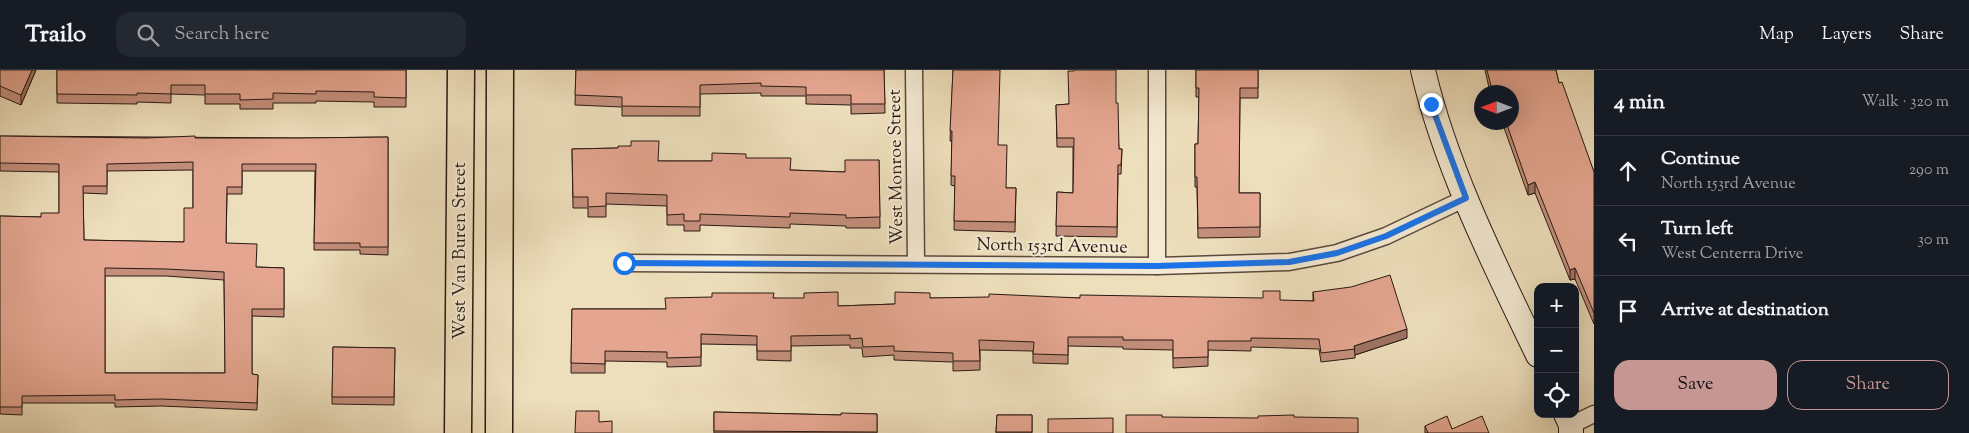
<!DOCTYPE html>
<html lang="en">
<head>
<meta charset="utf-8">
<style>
	body { margin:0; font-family:"Sorts Mill Goudy",serif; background:#242831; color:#f1f3f6 }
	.controls { position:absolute; right:15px; bottom:15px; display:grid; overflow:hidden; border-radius:10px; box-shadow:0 5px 20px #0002 }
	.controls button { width:45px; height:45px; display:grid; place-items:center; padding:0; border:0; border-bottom:1px solid #363941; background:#171b24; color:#f1f3f6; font:25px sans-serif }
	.compass { position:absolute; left:1474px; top:15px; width:45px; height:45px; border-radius:50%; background:#171b24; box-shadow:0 5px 20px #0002; rotate:270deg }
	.stop { position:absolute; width:15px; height:15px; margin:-11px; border:4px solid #1a73e8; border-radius:50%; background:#fff }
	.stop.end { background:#1a73e8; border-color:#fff; box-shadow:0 1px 5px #0008 }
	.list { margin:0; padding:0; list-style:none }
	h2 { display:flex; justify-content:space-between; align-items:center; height:65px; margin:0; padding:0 20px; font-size:21px }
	h2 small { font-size:16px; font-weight:400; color:#9ea1a6 }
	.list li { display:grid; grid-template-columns:32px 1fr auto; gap:15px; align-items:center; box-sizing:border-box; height:70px; padding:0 20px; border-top:1px solid #363941 }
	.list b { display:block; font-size:19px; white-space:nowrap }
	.list p { margin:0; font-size:16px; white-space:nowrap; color:#9ea1a6 }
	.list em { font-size:16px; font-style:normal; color:#9ea1a6 }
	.actions { display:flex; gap:10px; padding:15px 20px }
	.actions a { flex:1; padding:11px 0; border:1px solid #c59692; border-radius:15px; text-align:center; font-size:18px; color:#c59692 }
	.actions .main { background:#c59692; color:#111 }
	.icon { flex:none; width:28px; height:28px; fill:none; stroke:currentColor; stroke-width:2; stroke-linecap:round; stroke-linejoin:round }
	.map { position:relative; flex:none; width:1594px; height:363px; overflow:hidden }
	header { display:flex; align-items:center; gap:30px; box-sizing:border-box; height:70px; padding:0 25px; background:#171b24; border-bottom:1px solid #363941 }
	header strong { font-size:24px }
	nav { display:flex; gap:28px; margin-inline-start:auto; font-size:18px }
	.search { width:350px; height:45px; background:#242831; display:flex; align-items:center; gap:12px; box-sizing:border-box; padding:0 18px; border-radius:15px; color:#9ea1a6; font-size:19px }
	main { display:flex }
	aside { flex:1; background:#171b24 }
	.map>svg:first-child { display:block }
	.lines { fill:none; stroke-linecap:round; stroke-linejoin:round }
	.street-casing { stroke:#5a4a3c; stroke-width:19 }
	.secondary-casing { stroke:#281912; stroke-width:26 }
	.primary-casing { stroke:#281912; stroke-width:29 }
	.street { stroke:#f4ead3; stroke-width:16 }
	.secondary { stroke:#f4ead3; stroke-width:24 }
	.primary { stroke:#eedfbc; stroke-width:26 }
	.wall { fill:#c48f7c; stroke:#281912; fill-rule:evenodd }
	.shaded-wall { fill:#a07465; stroke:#281912 }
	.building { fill:#e4a690; stroke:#281912; fill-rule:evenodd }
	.route { stroke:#1a73e8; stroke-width:6 }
	.labels { text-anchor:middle; stroke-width:4; stroke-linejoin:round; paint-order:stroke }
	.street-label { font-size:18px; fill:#281912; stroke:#f4ead3 }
</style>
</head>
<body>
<header>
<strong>Trailo</strong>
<div class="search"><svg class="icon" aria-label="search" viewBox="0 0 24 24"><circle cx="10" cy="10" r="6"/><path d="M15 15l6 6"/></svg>Search here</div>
<nav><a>Map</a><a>Layers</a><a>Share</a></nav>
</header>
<main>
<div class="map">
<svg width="1594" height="363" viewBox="0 0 1594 363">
	<rect width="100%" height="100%" fill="#eedfbc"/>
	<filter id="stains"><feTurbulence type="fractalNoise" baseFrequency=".004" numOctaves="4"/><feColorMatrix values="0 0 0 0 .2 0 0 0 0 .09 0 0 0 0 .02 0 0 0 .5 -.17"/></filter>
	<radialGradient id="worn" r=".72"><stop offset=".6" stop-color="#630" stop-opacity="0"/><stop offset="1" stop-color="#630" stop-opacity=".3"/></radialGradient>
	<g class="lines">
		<!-- street casing -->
		<g class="street-casing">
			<g id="street">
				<path d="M914,0L916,193"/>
				<path d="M624,193L1157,196L1289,192L1337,183L1386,166L1466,128"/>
				<path d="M1157,196V0"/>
				<path d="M1571,355L1594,344"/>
			</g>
		</g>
		<!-- secondary casing -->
		<g class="secondary-casing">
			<g id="secondary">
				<path d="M1423,0C1445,96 1495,196 1538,285"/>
				<path d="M1566,344L1571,355V363"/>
			</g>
		</g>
		<!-- primary casing -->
		<g class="primary-casing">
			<g id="primary">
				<path d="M458,363L461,0"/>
				<path d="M499,363L500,0"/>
			</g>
		</g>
		<!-- street -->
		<use href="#street" class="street"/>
		<!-- secondary -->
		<use href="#secondary" class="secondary"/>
		<!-- primary -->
		<use href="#primary" class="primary"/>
	</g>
	<!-- wall -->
	<g class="wall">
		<path d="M0,0H36L21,35L0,26Z"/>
		<path d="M57,0H406V37H374V32L316,31V33H273V39H240V34H205V25L171,24V33L137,32V34L57,33Z"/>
		<path d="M576,0H884L885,43L851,44V35L806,34V26H761V23L700,24V46H622V37L575,35Z"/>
		<path d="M953,0L998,75L1006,118H1016L1015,162L954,160L955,116L951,115L952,71H950Z"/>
		<path d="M1196,0H1258V28H1240L1239,123H1260V167L1198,168L1197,117H1195V74H1198L1199,27H1196Z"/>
		<path d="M1485,0H1556L1559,13L1594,102V254L1575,209L1570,210L1535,123L1528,125L1502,52H1512V22H1490Z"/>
		<path d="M1074,1L1116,33L1119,79H1122L1121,104H1118L1117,167L1056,166L1057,122L1073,123V77H1057L1056,35L1069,34Z"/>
		<path d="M0,66L299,68L388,67V185L360,184V180H314L315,101H242V124H227L226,173L256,197L284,198V247L252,246V304L258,305L257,340L161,336L115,337V333H22V345L0,344V146L41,147L59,143V102L0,101ZM193,100V138L184,172L84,170L83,123L107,124V101ZM105,206H166L224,210L225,303H105Z"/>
		<path d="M631,76L659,91H712L746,88L791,100L845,102L879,90L880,158H846V156L790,154V158L700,155V161H684V155H667V136L606,134V147H588V138H573L572,79L618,78Z"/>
		<path d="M1313,222L1407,268L1355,285V288L1321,292L1319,279L1251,277V281L1208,280V296L1173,298V280L1123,279V277L1068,276V294L1033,293V281L980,280V300L953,301V292L894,290V285L863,287L862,278H850V275L791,276V291L757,290V275L701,274V296L667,297V292L605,291V303H571L572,239H665L774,228L838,236L895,234L930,228H1080L1313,231Z"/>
		<path d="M333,277L395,278L394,335L332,334Z"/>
		<path d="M714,342L841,345L877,344V363H714Z"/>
		<path d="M997,345H1032V363H996Z"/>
		<path d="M1425,356L1452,359L1489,363H1425Z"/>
	</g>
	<!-- shaded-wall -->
	<g class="shaded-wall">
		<path d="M32,0H36L21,35V25Z"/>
		<rect x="1491" y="16" width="1" height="6"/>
		<path d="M1535,112V123L1528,125V115Z"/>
		<path d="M1575,198V209L1570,210V200Z"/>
		<path d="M1407,259V268L1355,285L1354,276Z"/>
	</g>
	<!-- building -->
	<g class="building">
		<path d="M0,0H32L21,25L0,16Z"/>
		<path d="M57,0H406V28L374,27V22L316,21V24L273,23V29L240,30V24H205V15H171V24L137,23V25L57,24Z"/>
		<path d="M576,0H884L885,34H851V25H806V17L761,16V13L700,15V37L622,36V27L575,25Z"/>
		<path d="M953,0H1000L998,75H1007L1006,118H1016L1015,152L954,151L955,106H951L952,61H950Z"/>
		<path d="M1074,0H1116V33H1118L1119,79H1122L1121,95H1118L1117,157L1056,156L1057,122L1073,123L1074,68H1057L1056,35L1069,34L1068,1H1074Z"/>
		<path d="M1196,0H1258V18H1240L1239,123H1260V157L1198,158L1197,107H1195V74H1198L1199,18H1196Z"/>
		<path d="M1487,0H1556L1559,13L1562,12L1594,102V243L1575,198L1570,200L1535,112L1528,115L1506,52H1512V22H1495L1492,16H1491Z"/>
		<path d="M0,66L146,68L195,66V68H299L388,67V177H360V173H314L316,94H242V117H227L226,173L257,174L256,197L284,198V239H252V304L258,305L257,333L161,329L115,330V325L22,326V337H0V146L41,147V143H59V94L0,93ZM193,92V138H184V172L84,170L83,116H107V94ZM105,198L166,199L224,202L225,303H105Z"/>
		<path d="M631,71H659L658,91H712V83L746,84V88H791L790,100L845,102V90H879L880,147L846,148V145L790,143V147L700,144V151H684V144L667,145V125L606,123V136L588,137V127H573L572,79L618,78V76H631Z"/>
		<path d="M1390,205L1407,259L1354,276L1355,279L1321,283L1319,269L1251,268V271H1208V287L1173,288V270H1123V267H1068V285L1033,284L1034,272L979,270L980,291H953V283L894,281V276L863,277L862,268L850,269V265L791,266V281H757V266L701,264V287L667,288V282L605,281V294L571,293L572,239H666L665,228L712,227V223H774L773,228H804V223L838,222V236L895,234V222L930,223V228L989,227V224L1080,228V225L1263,228V221H1280V230L1314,231L1313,222L1351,217Z"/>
		<path d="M333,277L395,278L394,327H332Z"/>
		<path d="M576,341H599V352L612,351V363H575Z"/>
		<path d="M714,342L841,345V343L877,344V362L714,361Z"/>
		<path d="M997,345H1032V362H996Z"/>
		<path d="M1126,345H1162V347L1258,348V346L1294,345V347L1358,348V363H1126Z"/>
		<path d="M1447,346L1452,359L1482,346L1489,363H1427H1428L1425,356Z"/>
		<path d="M1113,348V363H1048V349Z"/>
	</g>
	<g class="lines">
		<!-- route -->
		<path class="route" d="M624,193L1157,196L1289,192L1337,183L1386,166L1466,128L1431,34"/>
	</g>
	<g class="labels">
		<!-- street labels -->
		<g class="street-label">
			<text transform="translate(895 97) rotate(-91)" y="6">West Monroe Street</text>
			<text transform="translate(1052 175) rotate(1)" y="6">North 153rd Avenue</text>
			<text transform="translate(459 181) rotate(-90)" y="6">West Van Buren Street</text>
		</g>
	</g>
	<rect width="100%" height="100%" filter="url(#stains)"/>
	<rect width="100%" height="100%" fill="url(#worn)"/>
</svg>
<div class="controls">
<button>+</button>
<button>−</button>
<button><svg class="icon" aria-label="locate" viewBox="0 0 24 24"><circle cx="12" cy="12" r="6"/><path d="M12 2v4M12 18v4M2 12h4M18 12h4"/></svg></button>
</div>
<svg class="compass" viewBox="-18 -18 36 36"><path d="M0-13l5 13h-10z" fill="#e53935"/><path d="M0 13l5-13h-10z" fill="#9ea1a6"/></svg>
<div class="stop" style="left:624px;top:193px"></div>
<div class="stop end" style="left:1431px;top:34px"></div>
</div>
<aside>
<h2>4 min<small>Walk · 320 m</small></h2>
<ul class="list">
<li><svg class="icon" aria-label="ahead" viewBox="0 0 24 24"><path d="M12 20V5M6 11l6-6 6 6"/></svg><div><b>Continue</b><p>North 153rd Avenue</p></div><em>290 m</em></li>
<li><svg class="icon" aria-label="left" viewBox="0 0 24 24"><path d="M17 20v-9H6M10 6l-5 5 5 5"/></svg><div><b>Turn left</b><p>West Centerra Drive</p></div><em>30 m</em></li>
<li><svg class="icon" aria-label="arrive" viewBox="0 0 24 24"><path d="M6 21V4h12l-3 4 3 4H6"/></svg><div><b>Arrive at destination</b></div></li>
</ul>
<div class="actions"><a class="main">Save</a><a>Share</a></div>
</aside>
</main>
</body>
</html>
